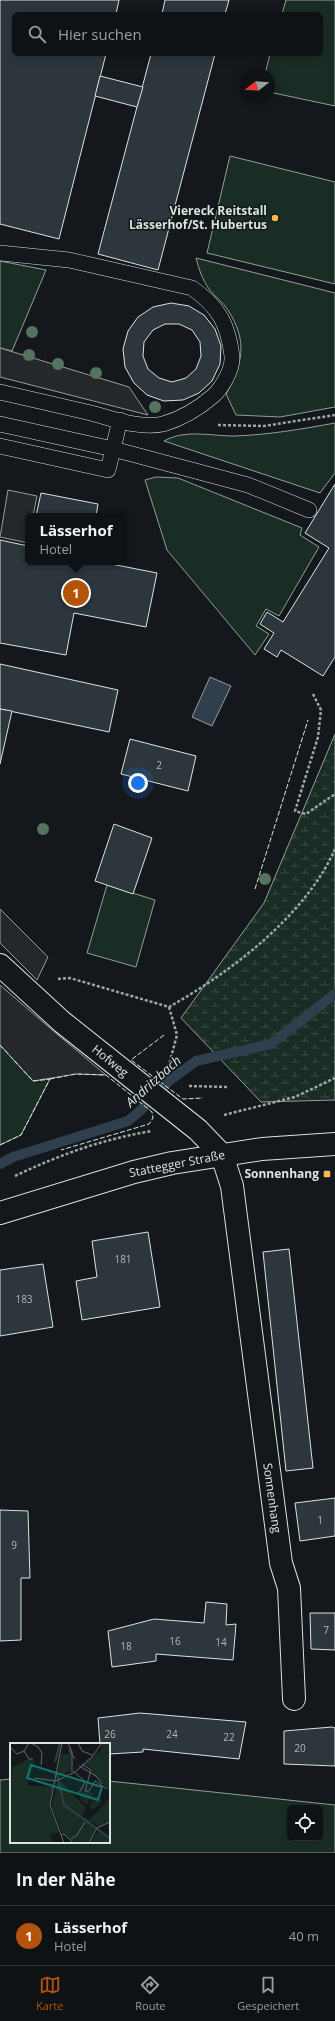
<!DOCTYPE html>
<html lang="de">
<head>
<meta charset="utf-8">
<style>
	body { margin:0; font-family:"Open Sans",sans-serif; background:#1d2022; color:#f1f3f6 }
	.controls { position:absolute; right:12px; bottom:12px; display:grid; overflow:hidden; border-radius:6px; box-shadow:0 2px 10px #0003 }
	.controls button { width:36px; height:36px; display:grid; place-items:center; padding:0; border:0; border-bottom:1px solid #2f3234; background:#0f1215; color:#f1f3f6; font:20px sans-serif }
	.compass { position:absolute; left:239px; top:68px; width:36px; height:36px; border-radius:50%; background:#0f1215; box-shadow:0 2px 10px #0003; rotate:253deg }
	.you { position:absolute; left:138px; top:783px; width:14px; height:14px; margin:-10px; border:3px solid #fff; border-radius:50%; background:#1a73e8; box-shadow:0 0 0 6px #1a73e833 }
	.badge { display:grid; place-items:center; width:26px; height:26px; border-radius:50%; background:#b45309; color:#fff; font-size:13px; font-weight:700 }
	.pin { position:absolute; translate:-50% -50%; border:2px solid #fff; box-shadow:0 1px 4px #0006 }
	.popup { position:absolute; left:25px; top:513px; width:102px; height:52px; box-sizing:border-box; display:grid; place-content:center; border-radius:6px; background:#0f1215; filter:drop-shadow(0 1px 3px #0005); font-size:13px; white-space:nowrap; color:#9b9ea0 }
	.popup b { font-size:15px; color:#f1f3f6 }
	.popup::after { content:''; position:absolute; left:50%; top:100%; margin-left:-8px; border:8px solid transparent; border-top-color:#0f1215 }
	.list { margin:0; padding:0; list-style:none }
	h2 { display:flex; justify-content:space-between; align-items:center; height:52px; margin:0; padding:0 16px; font-size:17px }
	h2 small { font-size:13px; font-weight:400; color:#9b9ea0 }
	.list li { display:grid; grid-template-columns:26px 1fr auto; gap:12px; align-items:center; box-sizing:border-box; height:60px; padding:0 16px; border-top:1px solid #2f3234 }
	.list b { display:block; font-size:15px; white-space:nowrap }
	.list p { margin:0; font-size:13px; white-space:nowrap; color:#9b9ea0 }
	.list em { font-size:13px; font-style:normal; color:#9b9ea0 }
	.icon { flex:none; width:22px; height:22px; fill:none; stroke:currentColor; stroke-width:2; stroke-linecap:round; stroke-linejoin:round }
	.map { position:relative; flex:none; width:335px; height:1853px; overflow:hidden }
	.search { position:absolute; background:#0f1215; box-shadow:0 2px 10px #0003; left:12px; right:12px; top:12px; height:44px; display:flex; align-items:center; gap:10px; box-sizing:border-box; padding:0 14px; border-radius:6px; color:#9b9ea0; font-size:15px }
	.sheet { height:112px; background:#0f1215 }
	nav { display:flex; justify-content:space-around; align-items:center; box-sizing:border-box; height:56px; border-top:1px solid #2f3234; background:#0f1215; font-size:11px; color:#9b9ea0 }
	nav a { display:grid; justify-items:center; gap:2px }
	nav .on { color:#b45309 }
	.map>svg:first-child { display:block }
	.green { fill:#1a2d24; stroke:#939e99; fill-rule:evenodd }
	.wetland { fill:url(#wetland-marsh); stroke:#939e99 }
	.parking { fill:#24282b; stroke:#939e99 }
	.water { fill:#2f3f4d; stroke:#939e99 }
	.lines { fill:none; stroke-linecap:round; stroke-linejoin:round }
	.stream { stroke:#2f3f4d; stroke-width:10 }
	.building { fill:#2c363c; stroke:#d8e6dc; fill-rule:evenodd }
	.service-casing { stroke:#d8e6dc; stroke-width:16 }
	.minor-casing { stroke:#d8e6dc; stroke-width:24 }
	.secondary-casing { stroke:#d8e6dc; stroke-width:24 }
	.path { stroke:#9da8a2; stroke-width:2.5; stroke-dasharray:3 2; stroke-linecap:butt }
	.service { stroke:#14181c; stroke-width:15 }
	.minor { stroke:#14181c; stroke-width:22 }
	.secondary { stroke:#14181c; stroke-width:22 }
	.fence { stroke:#d8e6dc; stroke-width:1; stroke-dasharray:5 2; stroke-linecap:butt }
	.tree { fill:#55745f }
	.poi-dot { fill:#ffb74d; stroke:#14181c; stroke-width:1.5 }
	.labels { text-anchor:middle; stroke-width:3; stroke-linejoin:round; paint-order:stroke }
	.number-label { font-size:10px; fill:#adbab4 }
	.poi-label { font-size:12px; font-weight:bold; fill:#d8e6dc; stroke:#14181c; text-anchor:end }
	.street-label { font-size:12px; fill:#d8e6dc; stroke:#14181c }
	.water-label { font-size:13px; font-style:italic; fill:#d8e6dc; stroke:#14181c }
	.inset-river { fill:none; stroke:#2f3f4d; stroke-width:2 }
	.inset-road { fill:none; stroke:#626a69; stroke-width:1 }
	.view { fill:#0f766e; fill-opacity:0.15; stroke:#0f766e; stroke-width:2 }
	.inset-edge { fill:none; stroke:#d8e6dc; stroke-width:2 }
</style>
</head>
<body>
<div class="map">
<svg width="335" height="1853" viewBox="0 0 335 1853">
	<defs>
		<pattern id="wetland-marsh" width="20" height="14" patternUnits="userSpaceOnUse"><rect width="20" height="14" fill="#1a2d24"/><path d="M1 5h8M5 5V1M11 12h8M15 12V8" fill="none" stroke="#3b4b43"/></pattern>
	</defs>
	<rect width="100%" height="100%" fill="#14181c"/>
	<!-- green -->
	<g class="green">
		<path d="M286,0H335V106L269,92V74H265L270,54H321V14H282Z"/>
		<path d="M230,156L335,182V284L207,253Z"/>
		<path d="M196,258L335,293V407L280,417L236,415L226,394C243,363 248,342 228,310C223,302 214,296 209,289C202,279 199,269 196,258Z"/>
		<path d="M0,261L46,270L12,351L0,348Z"/>
		<path d="M335,423V473L320,493L164,441C185,429 211,436 234,436C268,435 302,429 335,423Z"/>
		<path d="M156,477L178,478L302,528L300,535L319,547L279,616L266,609L256,626L269,634L255,655L167,550L145,480Z"/>
		<path d="M107,885L155,900L136,967L87,953Z"/>
		<path d="M0,1045L33,1081L50,1079L21,1135L0,1145Z"/>
		<path d="M11,1779V1842H109V1781L335,1805V1853H0V1780ZM290,1808H320V1838H290Z"/>
	</g>
	<!-- wetland -->
	<path class="wetland" d="M335,734V1100L261,1102L181,1018L264,903Z"/>
	<!-- parking -->
	<g class="parking">
		<path d="M0,348L129,387L148,415L0,377Z"/>
		<path d="M8,490L37,496L33,516H28V543L0,537Z"/>
		<path d="M0,909L48,957L37,980L0,943Z"/>
		<path d="M0,985L58,1035L106,1075L76,1074L33,1081L0,1045Z"/>
	</g>
	<!-- water -->
	<path class="water" d="M210,677L231,686L212,726L192,717Z"/>
	<g class="lines">
		<!-- stream -->
		<path class="stream" d="M0,1164L13,1157L128,1121L140,1111L169,1081L196,1061L271,1044L335,994"/>
	</g>
	<!-- building -->
	<g class="building">
		<path d="M0,0H119L116,14H14V54H106L59,239L0,224Z"/>
		<path d="M165,0H229L225,14H162Z"/>
		<path d="M151,54H215L158,270L98,254Z"/>
		<path d="M100,76L143,87L137,107L95,96Z"/>
		<path d="M171,303L189,306L204,315L215,329L221,346L220,364L212,381L199,393L183,400L164,401L147,395L134,383L125,367L123,349L128,331L138,317L153,307ZM165,324H179L192,330L200,342L201,356L196,369L186,378L172,382L159,378L148,369L143,356L144,342L153,330Z"/>
		<path d="M335,484V657L323,676L281,650L277,657L264,649L274,633L260,624L267,612L283,622L329,548L305,533Z"/>
		<path d="M41,493L98,504L96,516H36Z"/>
		<path d="M0,540L28,546V562H101L157,573L146,627L74,613L66,655L0,643Z"/>
		<path d="M0,664L118,690L109,732L0,709Z"/>
		<path d="M0,709L12,711L0,764Z"/>
		<path d="M130,739L196,756L188,791L121,774Z"/>
		<path d="M114,824L152,838L133,894L95,881Z"/>
		<path d="M148,1232L160,1307L82,1320L76,1281L97,1277L92,1241Z"/>
		<path d="M289,1249L313,1468L286,1471L263,1252Z"/>
		<path d="M43,1264L53,1327L0,1336V1270Z"/>
		<path d="M335,1498V1536L300,1541L295,1503Z"/>
		<path d="M0,1510L28,1511L30,1578H21V1640L0,1641Z"/>
		<path d="M206,1602L227,1604L226,1625L236,1624L233,1660L156,1654V1661L112,1667L108,1631L154,1619L204,1623Z"/>
		<path d="M310,1613H335V1650L311,1649Z"/>
		<path d="M140,1713L246,1722L239,1759L143,1749V1752L109,1754V1744H100L98,1718Z"/>
		<path d="M332,1727L335,1728V1766L284,1764V1731Z"/>
	</g>
	<g class="lines">
		<!-- service casing -->
		<g class="service-casing">
			<g id="service">
				<path d="M0,253L69,260L192,288C219,307 228,324 232,356C233,369 222,388 213,396C199,408 181,419 163,424C139,429 114,419 91,413C61,406 30,399 0,392"/>
				<path d="M0,424L113,449L120,420"/>
				<path d="M0,446L108,470L113,449L248,485L309,510"/>
			</g>
		</g>
		<!-- minor casing -->
		<g class="minor-casing">
			<path id="minor" d="M0,965L62,1022L198,1130L222,1155L232,1186L281,1563L289,1588L294,1699"/>
		</g>
		<!-- secondary casing -->
		<g class="secondary-casing">
			<path id="secondary" d="M0,1213L134,1172L172,1163L262,1149L335,1144"/>
		</g>
		<!-- path -->
		<g class="path">
			<path d="M218,425L264,426L335,415"/>
			<path d="M313,694L321,710L318,737L295,811L306,814L335,794"/>
			<path d="M58,979L70,978L169,1007C231,972 306,915 335,849"/>
			<path d="M169,1007L177,1035L169,1065L172,1071"/>
			<path d="M189,1086L227,1087"/>
			<path d="M224,1115L295,1097L335,1078"/>
			<path d="M15,1176C59,1155 103,1139 152,1131"/>
		</g>
		<!-- service -->
		<use href="#service" class="service"/>
		<!-- minor -->
		<use href="#minor" class="minor"/>
		<!-- secondary -->
		<use href="#secondary" class="secondary"/>
		<!-- fence -->
		<g class="fence">
			<path d="M255,889L308,720"/>
			<path d="M164,1035L131,1060L183,1099L203,1098"/>
			<path d="M0,1045L33,1081L50,1079L21,1135L0,1145"/>
			<path d="M50,1079L76,1074L106,1075L152,1112L153,1118L149,1124L61,1150"/>
		</g>
	</g>
	<!-- trees -->
	<g class="tree">
		<circle cx="32" cy="332" r="6"/>
		<circle cx="29" cy="355" r="6"/>
		<circle cx="58" cy="364" r="6"/>
		<circle cx="96" cy="373" r="6"/>
		<circle cx="155" cy="407" r="6"/>
		<circle cx="43" cy="829" r="6"/>
		<circle cx="265" cy="879" r="6"/>
	</g>
	<!-- markers -->
	<g class="poi-dot">
		<circle cx="275" cy="218" r="4"/>
		<rect x="323" y="1170" width="8" height="8" rx="2"/>
	</g>
	<g class="labels">
		<!-- number labels -->
		<g class="number-label">
			<text x="159" y="769">2</text>
			<text x="123" y="1263">181</text>
			<text x="24" y="1303">183</text>
			<text x="320" y="1524">1</text>
			<text x="14" y="1549">9</text>
			<text x="326" y="1634">7</text>
			<text x="175" y="1645">16</text>
			<text x="221" y="1646">14</text>
			<text x="126" y="1650">18</text>
			<text x="110" y="1738">26</text>
			<text x="172" y="1738">24</text>
			<text x="229" y="1741">22</text>
			<text x="300" y="1752">20</text>
		</g>
		<!-- poi labels -->
		<g class="poi-label">
			<text x="267" y="215">Viereck Reitstall<tspan x="267" dy="14">Lässerhof/St. Hubertus</tspan></text>
			<text x="319" y="1178">Sonnenhang</text>
		</g>
		<!-- street labels -->
		<g class="street-label">
			<text transform="translate(110 1061) rotate(39)" y="4">Hofweg</text>
			<text transform="translate(177 1164) rotate(-11)" y="4">Stattegger Straße</text>
			<text transform="translate(272 1498) rotate(82)" y="4">Sonnenhang</text>
		</g>
		<!-- water labels -->
		<g class="water-label">
			<text transform="translate(153 1081) rotate(-42)" y="5">Andritzbach</text>
		</g>
	</g>
	<!-- overview -->
	<g transform="translate(10 1743)">
		<rect width="100" height="100" fill="#14181c"/>
		<path d="M88,9L89,12L100,9V48L82,30V26L73,20ZM51,11H61V27L50,33L48,27ZM19,16L25,18L17,42L43,44L39,61L49,89L40,92L43,100H0L2,24ZM73,45L72,50L80,49L83,51L77,61L71,58L73,50L71,56L69,52ZM85,53L93,58L83,67L79,64ZM100,55V79L88,84L80,76ZM72,74L79,76L86,85L79,100H65L52,90L61,91ZM89,87L100,95V100L81,99Z" fill="#1a2d24"/>
		<path d="M94,0H100V9L88,14Z" fill="#1a2d24"/>
		<path d="M51,39L76,65L62,90L58,91L52,90L42,64L47,41Z" fill="#1a2d24"/>
		<path class="inset-river" d="M45,19L50,0M47,31L54,62L100,95"/>
		<path class="inset-road" d="M21,0L28,4L32,10L31,22M52,0L40,62L54,100M58,0L62,9V29M68,0L72,8L82,12M0,4L7,11L14,8L19,0M61,5L59,7L65,16M14,8L19,16H23M72,21L81,27L75,48H79L85,38L97,46M69,23L86,33L92,41M64,29L76,39M24,35L46,38L65,29L81,15L92,0M69,50L75,39M51,92L54,91L63,100M61,96L67,92L75,79M79,100L87,85L100,79"/>
		<path class="view" d="M21,22L92,44L88,57L17,35Z"/>
		<rect width="100" height="100" class="inset-edge"/>
	</g>
</svg>
<div class="controls">
<button><svg class="icon" aria-label="locate" viewBox="0 0 24 24"><circle cx="12" cy="12" r="6"/><path d="M12 2v4M12 18v4M2 12h4M18 12h4"/></svg></button>
</div>
<svg class="compass" viewBox="-18 -18 36 36"><path d="M0-13l5 13h-10z" fill="#e53935"/><path d="M0 13l5-13h-10z" fill="#9b9ea0"/></svg>
<div class="you"></div>
<div class="pin badge" style="left:76px;top:593px">1</div>
<div class="popup"><b>Lässerhof</b>Hotel</div>
<div class="search"><svg class="icon" aria-label="search" viewBox="0 0 24 24"><circle cx="10" cy="10" r="6"/><path d="M15 15l6 6"/></svg>Hier suchen</div>
</div>
<section class="sheet">
<h2>In der Nähe<small></small></h2>
<ul class="list">
<li><span class="badge">1</span><div><b>Lässerhof</b><p>Hotel</p></div><em>40 m</em></li>
</ul>
</section>
<nav>
<a class="on"><svg class="icon" aria-label="map" viewBox="0 0 24 24"><path d="M3 6l6-2 6 2 6-2v14l-6 2-6-2-6 2zM9 4v14M15 6v14"/></svg>Karte</a>
<a><svg class="icon" aria-label="directions" viewBox="0 0 24 24"><path d="M12 3l9 9-9 9-9-9zM9 14v-3h6M13 9l2 2-2 2"/></svg>Route</a>
<a><svg class="icon" aria-label="saved" viewBox="0 0 24 24"><path d="M7 4h10v16l-5-4-5 4z"/></svg>Gespeichert</a>
</nav>
</body>
</html>
